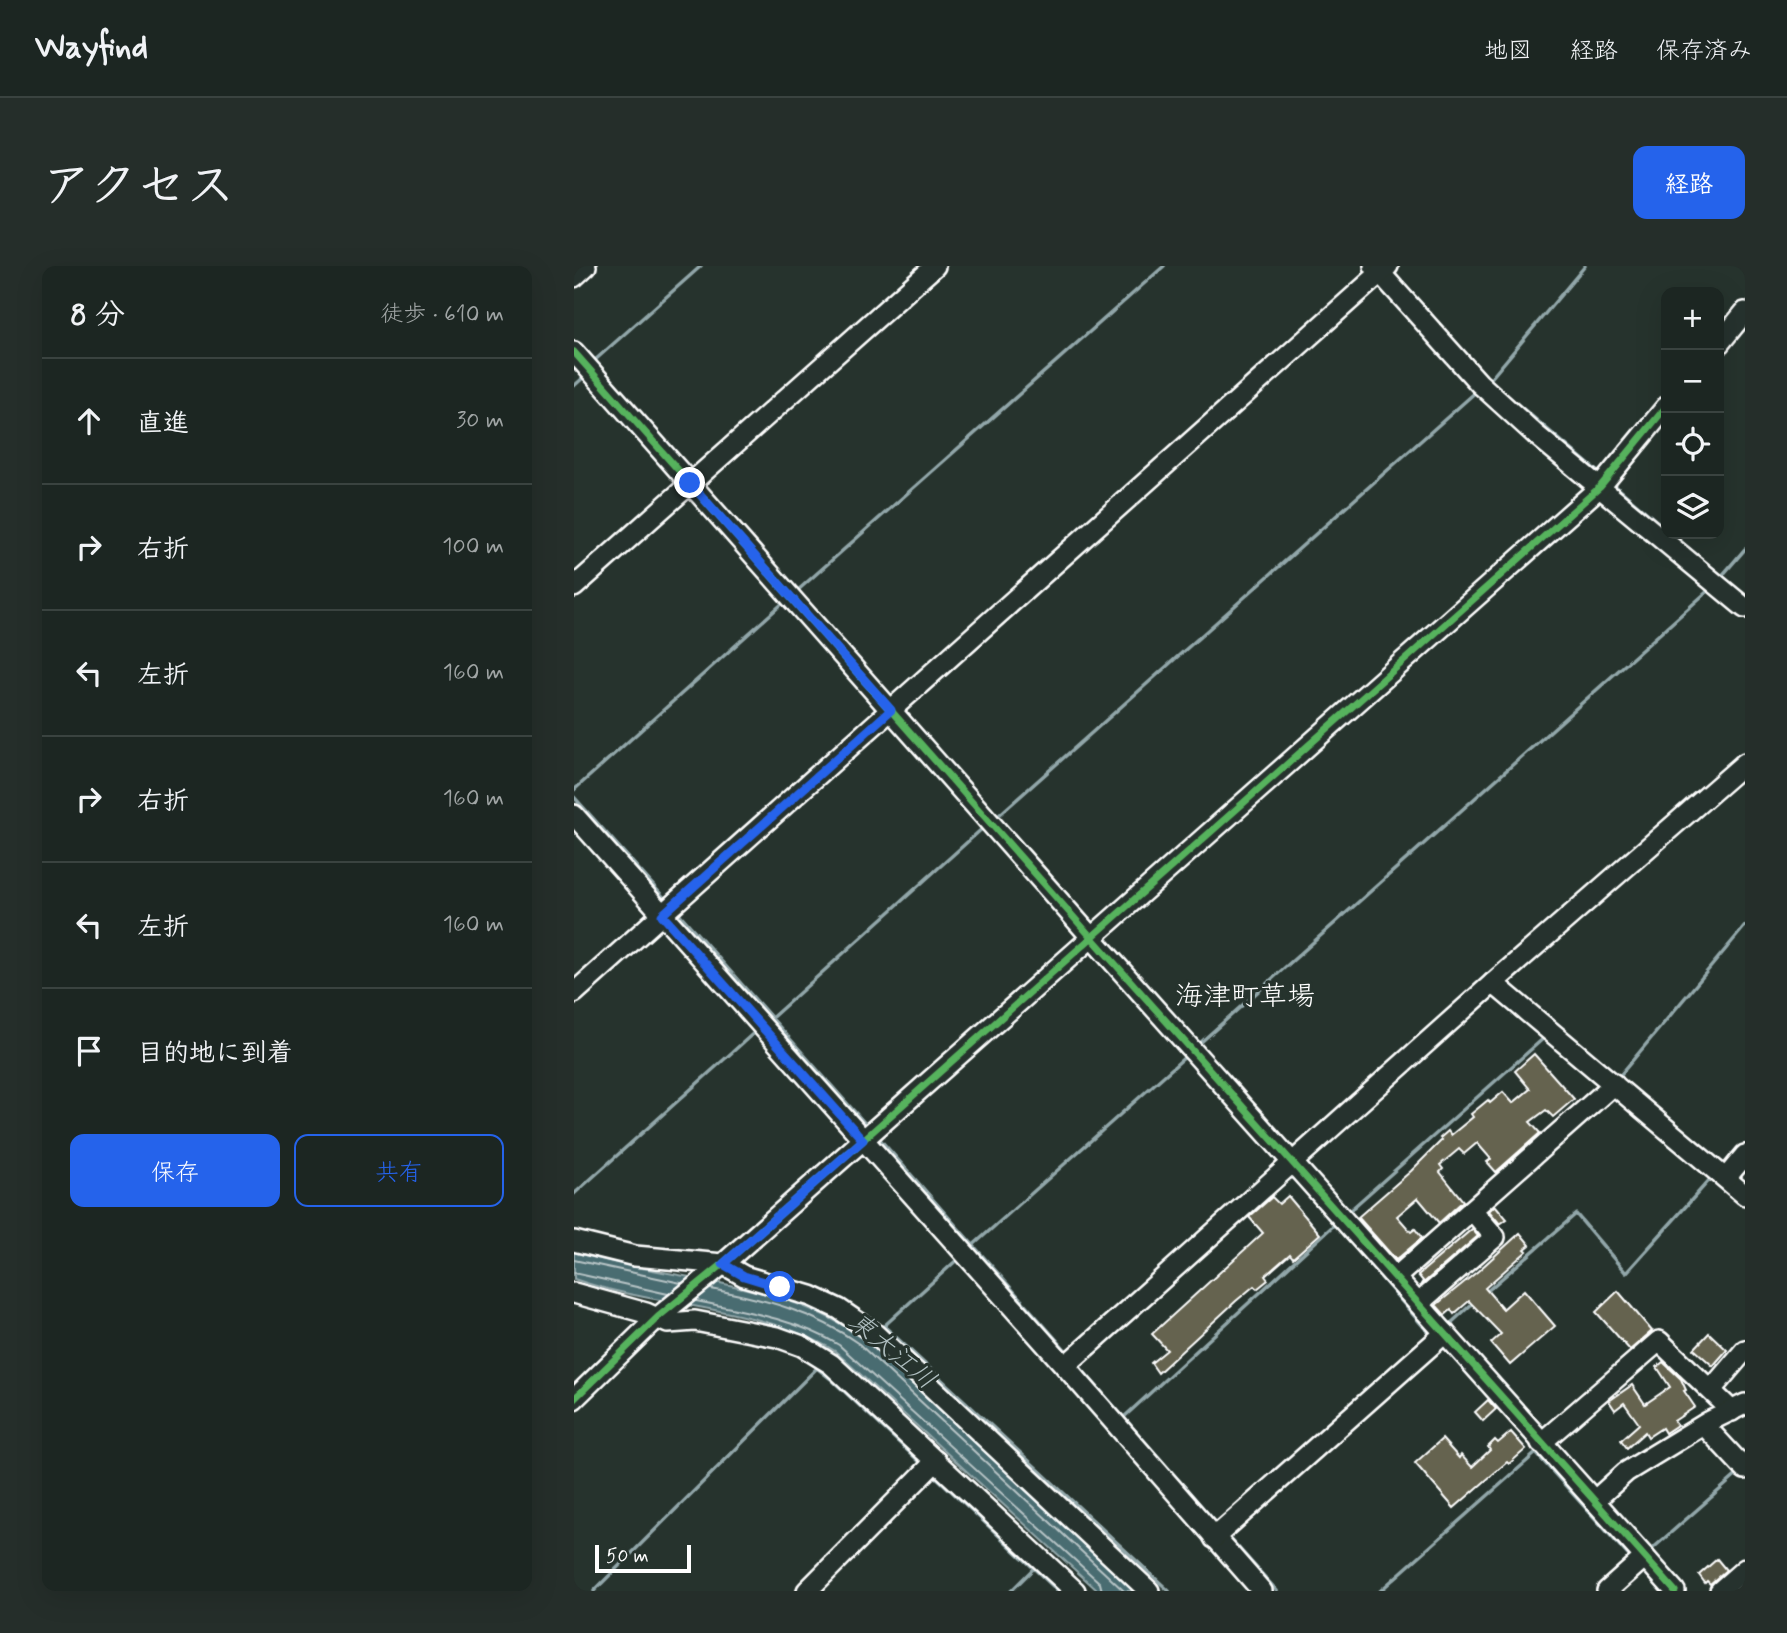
<!DOCTYPE html>
<html lang="ja">
<head>
<meta charset="utf-8">
<style>
	body { margin:0; font-family:Mynerve,"Klee One",sans-serif; background:#252e2a; color:#f1f3f6 }
	.controls { position:absolute; right:21px; top:21px; display:grid; overflow:hidden; border-radius:14px; box-shadow:0 7px 28px #0002 }
	.controls button { width:63px; height:63px; display:grid; place-items:center; padding:0; border:0; border-bottom:2px solid #3a4340; background:#1c2622; color:#f1f3f6; font:35px sans-serif }
	.scale { position:absolute; left:21px; bottom:18px; width:96px; box-sizing:border-box; padding-left:7px; border:4px solid #fff; border-top:0; font-size:19px; line-height:24px; white-space:nowrap; color:#fff; -webkit-text-stroke:5px #26332d; paint-order:stroke }
	.stop { position:absolute; width:21px; height:21px; margin:-16px; border:5px solid #2563eb; border-radius:50%; background:#fff }
	.stop.end { background:#2563eb; border-color:#fff; box-shadow:0 2px 7px #0008 }
	.list { margin:0; padding:0; list-style:none }
	h2 { display:flex; justify-content:space-between; align-items:center; height:91px; margin:0; padding:0 28px; font-size:30px }
	h2 small { font-size:23px; font-weight:400; color:#a0a5a5 }
	.list li { display:grid; grid-template-columns:46px 1fr auto; gap:21px; align-items:center; box-sizing:border-box; height:126px; padding:0 28px; border-top:2px solid #3a4340 }
	.list b { display:block; font-size:26px; white-space:nowrap }
	.list em { font-size:23px; font-style:normal; color:#a0a5a5 }
	.actions { display:flex; gap:14px; padding:21px 28px }
	.actions a { flex:1; padding:16px 0; border:2px solid #2563eb; border-radius:14px; text-align:center; font-size:24px; color:#2563eb }
	.actions .main { background:#2563eb; color:#fff }
	.icon { flex:none; width:38px; height:38px; fill:none; stroke:currentColor; stroke-width:2; stroke-linecap:round; stroke-linejoin:round }
	.map { position:relative; flex:none; width:1171px; height:1325px; overflow:hidden; border-radius:14px }
	header { display:flex; align-items:center; gap:42px; box-sizing:border-box; height:98px; padding:0 35px; background:#1c2622; border-bottom:2px solid #3a4340 }
	header strong { font-size:33px }
	nav { display:flex; gap:38px; margin-inline-start:auto; font-size:24px }
	.intro { display:flex; align-items:center; justify-content:space-between; box-sizing:border-box; height:168px; padding:0 42px }
	h1 { margin:0; font-size:49px }
	.button { padding:18px 32px; border-radius:14px; background:#2563eb; color:#fff; font-size:24px; font-weight:700 }
	main { display:flex; gap:42px; padding:0 42px }
	aside { flex:1; background:#1c2622; border-radius:14px; box-shadow:0 7px 28px #0002 }
	.map>svg:first-child { display:block }
	.water { fill:#4a6c71; stroke:#92a7aa; stroke-width:2 }
	.lines { fill:none; stroke-linecap:round; stroke-linejoin:round }
	.shore { stroke:#b7c4c6; stroke-width:2 }
	.stream { stroke:#92a7aa; stroke-width:3.5 }
	.building { fill:#65644f; stroke:#fff; stroke-width:2 }
	.minor-casing { stroke:#fff; stroke-width:24 }
	.minor { stroke:#26332d; stroke-width:19 }
	.cycleway-casing { stroke:#26332d; stroke-width:11 }
	.cycleway { stroke:#56b35d; stroke-width:7 }
	.route { stroke:#2563eb; stroke-width:9 }
	.labels { text-anchor:middle; stroke-width:6; stroke-linejoin:round; paint-order:stroke }
	.water-label { font-size:26px; font-style:italic; fill:#aebdbf; stroke:#26332d }
	.quarter-label { font-size:28px; fill:#fff; stroke:#26332d }
</style>
</head>
<body>
<header>
<strong>Wayfind</strong>
<nav><a>地図</a><a>経路</a><a>保存済み</a></nav>
</header>
<div class="intro"><h1>アクセス</h1><a class="button">経路</a></div>
<main>
<aside>
<h2>8 分<small>徒歩 · 610 m</small></h2>
<ul class="list">
<li><svg class="icon" aria-label="ahead" viewBox="0 0 24 24"><path d="M12 20V5M6 11l6-6 6 6"/></svg><div><b>直進</b></div><em>30 m</em></li>
<li><svg class="icon" aria-label="right" viewBox="0 0 24 24"><path d="M7 20v-9h11M14 6l5 5-5 5"/></svg><div><b>右折</b></div><em>100 m</em></li>
<li><svg class="icon" aria-label="left" viewBox="0 0 24 24"><path d="M17 20v-9H6M10 6l-5 5 5 5"/></svg><div><b>左折</b></div><em>160 m</em></li>
<li><svg class="icon" aria-label="right" viewBox="0 0 24 24"><path d="M7 20v-9h11M14 6l5 5-5 5"/></svg><div><b>右折</b></div><em>160 m</em></li>
<li><svg class="icon" aria-label="left" viewBox="0 0 24 24"><path d="M17 20v-9H6M10 6l-5 5 5 5"/></svg><div><b>左折</b></div><em>160 m</em></li>
<li><svg class="icon" aria-label="arrive" viewBox="0 0 24 24"><path d="M6 21V4h12l-3 4 3 4H6"/></svg><div><b>目的地に到着</b></div></li>
</ul>
<div class="actions"><a class="main">保存</a><a>共有</a></div>
</aside>
<div class="map">
<svg width="1171" height="1325" viewBox="0 0 1171 1325">
	<rect width="100%" height="100%" fill="#26332d"/>
	<filter id="ink" filterUnits="userSpaceOnUse"><feTurbulence type="fractalNoise" baseFrequency=".0143" numOctaves="2"/><feDisplacementMap in="SourceGraphic" scale="14" xChannelSelector="R" yChannelSelector="G"/><feConvolveMatrix kernelMatrix="1 2 1 2 8 2 1 2 1" color-interpolation-filters="sRGB"/></filter>
	<g filter="url(#ink)">
		<!-- water -->
		<path class="water" d="M0,986C96,1015 206,1012 290,1073L560,1325H524L261,1085C183,1038 85,1043 0,1013Z"/>
		<g class="lines">
			<!-- shore -->
			<g class="shore">
				<path d="M0,994L107,1017"/>
				<path d="M0,1007L94,1028"/>
				<path d="M137,1023C190,1033 241,1046 285,1078L550,1325"/>
				<path d="M122,1035C171,1045 221,1053 265,1079L526,1317L528,1325"/>
			</g>
			<!-- stream -->
			<g class="stream">
				<path d="M818,6L858,50"/>
				<path d="M20,95L127,0"/>
				<path d="M914,116L1011,0"/>
				<path d="M0,120L10,111"/>
				<path d="M935,131L1024,206"/>
				<path d="M1038,217L1092,263"/>
				<path d="M1098,268L1151,313"/>
				<path d="M1147,311L1171,283"/>
				<path d="M223,325L590,0"/>
				<path d="M0,524L210,336"/>
				<path d="M0,531L92,634"/>
				<path d="M424,550L904,124"/>
				<path d="M102,644L293,860"/>
				<path d="M193,756L410,561"/>
				<path d="M626,777L1136,323"/>
				<path d="M1043,813L1171,660"/>
				<path d="M302,869L495,1088"/>
				<path d="M0,928L183,764"/>
				<path d="M774,946L971,771"/>
				<path d="M396,982L612,790"/>
				<path d="M386,991L310,1060L595,1325"/>
				<path d="M911,1027L1002,948L1052,1007L1139,910"/>
				<path d="M875,1059L900,1036"/>
				<path d="M503,1098L644,1259"/>
				<path d="M243,1102L257,1113L349,1199"/>
				<path d="M550,1151L761,958L855,1067"/>
				<path d="M359,1208L484,1325"/>
				<path d="M653,1269L703,1325"/>
				<path d="M1077,1284L1165,1207"/>
				<path d="M20,1325L244,1101"/>
				<path d="M437,1325L460,1302"/>
				<path d="M806,1325L962,1187L1054,1289"/>
			</g>
		</g>
		<!-- building -->
		<g class="building">
			<path d="M960,788L1000,833L979,851L972,844L956,856L966,867L922,906L913,896L917,893L903,877L890,888L885,883L866,899L869,903L866,906L889,935L865,957L844,932L823,950L837,966L841,963L848,972L822,994L784,951L837,905L868,874L866,872L874,865L877,869L899,851L897,848L914,834L916,837L929,826L939,837L956,823L941,805Z"/>
			<path d="M714,930L746,968L719,992L716,988L691,1010L694,1014L683,1023L680,1020L662,1035L584,1107L577,1097L593,1084L578,1068L689,967L675,951L698,931L705,938Z"/>
			<path d="M921,939L933,953L926,958L915,945Z"/>
			<path d="M898,963L904,970L846,1020L849,1015L844,1009Z"/>
			<path d="M946,967L956,979L951,983L953,985L911,1022L929,1043L950,1024L981,1060L936,1099L917,1077L927,1068L895,1035L880,1048L877,1044L871,1049L862,1039L904,1005Z"/>
			<path d="M1044,1025L1078,1065L1056,1084L1022,1046Z"/>
			<path d="M1135,1067L1153,1084L1139,1100L1120,1083Z"/>
			<path d="M1089,1096L1107,1113L1112,1124L1110,1125L1121,1141L1100,1155L1103,1159L1091,1167L1088,1162L1074,1171L1071,1166L1053,1182L1047,1174L1065,1158L1050,1137L1041,1144L1035,1135L1058,1119L1071,1138L1096,1121L1083,1101Z"/>
			<path d="M914,1134L922,1143L909,1155L901,1146Z"/>
			<path d="M937,1166L952,1183L935,1198L933,1196L880,1242L841,1197L868,1173L885,1192L887,1189L898,1201L916,1184L914,1181L921,1174L924,1177Z"/>
			<path d="M1143,1293L1152,1304L1136,1318L1133,1315L1131,1317L1125,1309Z"/>
		</g>
		<g class="lines">
			<!-- minor casing -->
			<g class="minor-casing">
				<g id="minor">
					<path d="M800,0L905,117L961,168L1171,342"/>
					<path d="M0,11L12,0"/>
					<path d="M1145,78L1171,46"/>
					<path d="M0,86L518,672L1101,1325"/>
					<path d="M0,321L361,0"/>
					<path d="M0,549L491,1100L688,1325"/>
					<path d="M919,717L1171,929"/>
					<path d="M0,727L814,0"/>
					<path d="M1152,912L1171,889"/>
					<path d="M0,975L61,990L149,998L170,1010L237,1030L265,1043L300,1067L575,1325"/>
					<path d="M822,1011L1040,818"/>
					<path d="M0,1027L72,1047L94,1057L121,1055L203,1071L228,1080L257,1098L501,1325"/>
					<path d="M845,1037L921,971L898,944"/>
					<path d="M491,1100L919,717L1171,497"/>
					<path d="M1137,1124L1171,1084"/>
					<path d="M0,1133L84,1051L149,998L289,874L1026,221L1092,141"/>
					<path d="M1130,1159L1171,1203"/>
					<path d="M967,1177L1085,1075L1158,1145"/>
					<path d="M1020,1235L1052,1206L1134,1156L1171,1138"/>
					<path d="M640,1272L871,1067"/>
					<path d="M233,1325L362,1195"/>
					<path d="M1033,1325L1071,1291"/>
					<path d="M1146,1325L1171,1303"/>
				</g>
			</g>
			<!-- minor -->
			<use href="#minor" class="minor"/>
			<!-- cycleway casing -->
			<g class="cycleway-casing">
				<g id="cycleway">
					<path d="M0,86L518,672L1101,1325"/>
					<path d="M0,1133L84,1051L149,998L289,874L1026,221L1092,141"/>
				</g>
			</g>
			<!-- cycleway -->
			<use href="#cycleway" class="cycleway"/>
		</g>
	</g>
	<g class="lines" filter="url(#ink)">
		<!-- route -->
		<path class="route" d="M116,217L317,444L88,649L289,874L149,998L170,1010L206,1021"/>
	</g>
	<g class="labels">
		<!-- water labels -->
		<g class="water-label">
			<text transform="translate(319 1084) rotate(40)" y="9">東大江川</text>
		</g>
		<!-- quarter labels -->
		<g class="quarter-label">
			<text x="671" y="739">海津町草場</text>
		</g>
	</g>
</svg>
<div class="controls">
<button>+</button>
<button>−</button>
<button><svg class="icon" aria-label="locate" viewBox="0 0 24 24"><circle cx="12" cy="12" r="6"/><path d="M12 2v4M12 18v4M2 12h4M18 12h4"/></svg></button>
<button><svg class="icon" aria-label="layers" viewBox="0 0 24 24"><path d="M12 4l9 5-9 5-9-5zM3 14l9 5 9-5"/></svg></button>
</div>
<div class="scale">50 m</div>
<div class="stop" style="left:206px;top:1021px"></div>
<div class="stop end" style="left:116px;top:217px"></div>
</div>
</main>
</body>
</html>
